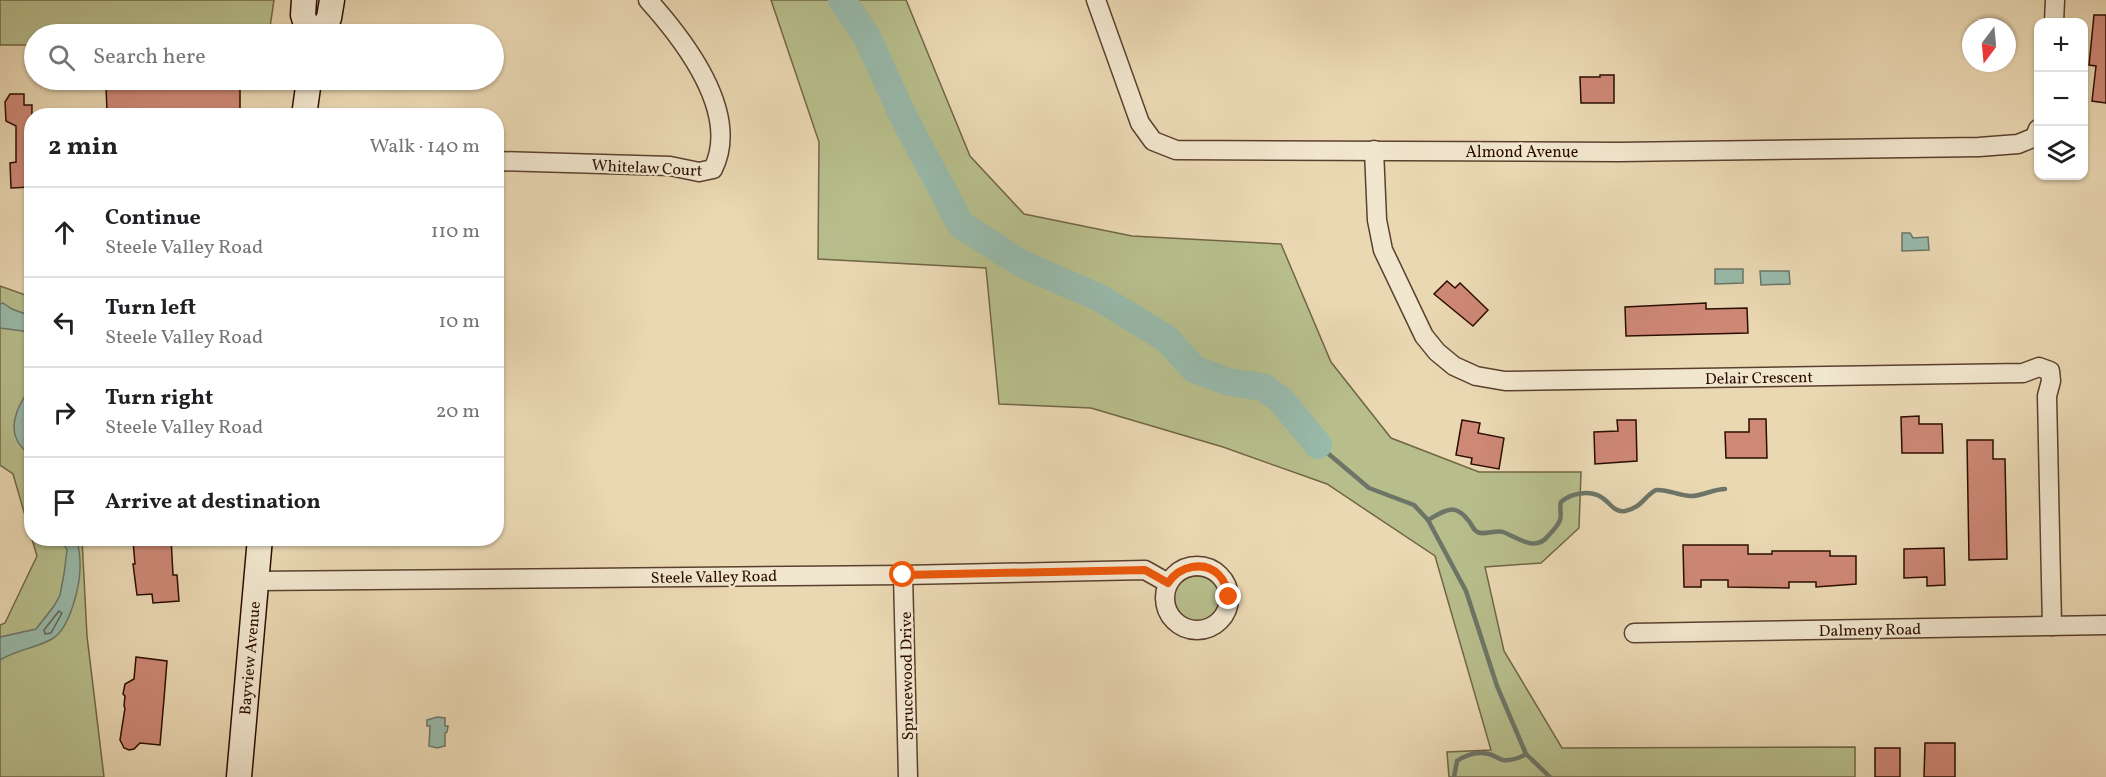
<!DOCTYPE html>
<html lang="en">
<head>
<meta charset="utf-8">
<style>
	body { margin:0; font-family:Vollkorn,serif; background:#f6f6f6; color:#202124 }
	.controls { position:absolute; right:18px; top:18px; display:grid; overflow:hidden; border-radius:12px; box-shadow:0 2px 4px #0004 }
	.controls button { width:54px; height:54px; display:grid; place-items:center; padding:0; border:0; border-bottom:2px solid #e0e0e0; background:#fff; color:#202124; font:30px sans-serif }
	.compass { position:absolute; left:1962px; top:18px; width:54px; height:54px; border-radius:50%; background:#fff; box-shadow:0 2px 4px #0004; rotate:196deg }
	.stop { position:absolute; width:18px; height:18px; margin:-14px; border:4px solid #ea580c; border-radius:50%; background:#fff }
	.stop.end { background:#ea580c; border-color:#fff; box-shadow:0 2px 6px #0008 }
	.list { margin:0; padding:0; list-style:none }
	h2 { display:flex; justify-content:space-between; align-items:center; height:78px; margin:0; padding:0 24px; font-size:26px }
	h2 small { font-size:20px; font-weight:400; color:#757577 }
	.list li { display:grid; grid-template-columns:39px 1fr auto; gap:18px; align-items:center; box-sizing:border-box; height:90px; padding:0 24px; border-top:2px solid #e0e0e0 }
	.list b { display:block; font-size:22px; white-space:nowrap }
	.list p { margin:0; font-size:20px; white-space:nowrap; color:#757577 }
	.list em { font-size:20px; font-style:normal; color:#757577 }
	.icon { flex:none; width:33px; height:33px; fill:none; stroke:currentColor; stroke-width:2; stroke-linecap:round; stroke-linejoin:round }
	.map { position:relative; flex:none; width:2106px; height:777px; overflow:hidden }
	.search { position:absolute; background:#fff; box-shadow:0 2px 4px #0004; left:24px; top:24px; width:480px; height:66px; display:flex; align-items:center; gap:15px; box-sizing:border-box; padding:0 21px; border-radius:33px; color:#757577; font-size:22px }
	.panel { position:absolute; background:#fff; box-shadow:0 2px 4px #0004; left:24px; top:108px; width:480px; height:438px; border-radius:24px }
	.map>svg:first-child { display:block }
	.green { fill:#b7be8c; stroke:#716646; stroke-width:1.5 }
	.water { fill:#98baab; stroke:#6c7567; stroke-width:1.5 }
	.lines { fill:none; stroke-linecap:round; stroke-linejoin:round }
	.shore { stroke:#626456; stroke-width:1.5 }
	.stream { stroke:#6c7567; stroke-width:4.5 }
	.river { stroke:#98baab; stroke-width:28 }
	.building { fill:#ce8876; stroke:#2b0d00; stroke-width:1.5 }
	.street-casing { stroke:#5b402d; stroke-width:21 }
	.secondary-casing { stroke:#2b0d00; stroke-width:27 }
	.street { stroke:#f1e6ce; stroke-width:18 }
	.secondary { stroke:#f1e6ce; stroke-width:24 }
	.route { stroke:#ea580c; stroke-width:8 }
	.labels { text-anchor:middle; stroke-width:4.5; stroke-linejoin:round; paint-order:stroke }
	.street-label { font-size:16px; fill:#2b0d00; stroke:#f1e6ce }
</style>
</head>
<body>
<div class="map">
<svg width="2106" height="777" viewBox="0 0 2106 777">
	<rect width="100%" height="100%" fill="#ead8b3"/>
	<filter id="stains"><feTurbulence type="fractalNoise" baseFrequency=".00333" numOctaves="4"/><feColorMatrix values="0 0 0 0 .2 0 0 0 0 .09 0 0 0 0 .02 0 0 0 .5 -.17"/></filter>
	<radialGradient id="worn" r=".72"><stop offset=".6" stop-color="#630" stop-opacity="0"/><stop offset="1" stop-color="#630" stop-opacity=".3"/></radialGradient>
	<!-- green -->
	<g class="green">
		<path d="M0,0H274L269,34H34V45H0Z"/>
		<path d="M771,0H906L970,156L1024,214L1132,236L1281,244L1331,362L1391,438L1479,472H1581L1579,528L1541,563L1485,567L1504,651L1562,748L1855,747V777H1449L1447,752L1491,750L1435,556L1327,484L1223,447L1091,408L999,404L986,268L818,259L819,142Z"/>
		<path d="M0,286L31,297V536L13,474L0,465Z"/>
		<path d="M32,539H82L87,636L104,777H0V625L5,623L37,556Z"/>
		<circle cx="1197" cy="599" r="23"/>
	</g>
	<!-- water -->
	<g class="water">
		<path d="M1902,233H1910L1913,238L1928,237L1929,250L1902,251Z"/>
		<path d="M1715,269H1743V283L1715,284Z"/>
		<path d="M1760,271H1789L1790,284L1761,285Z"/>
		<path d="M3,303L12,309L31,316V334L23,331L0,328V304Z"/>
		<path d="M31,388V458C27,451 20,447 17,440C8,423 21,400 31,388Z"/>
		<path d="M61,539H77C78,546 80,554 80,562C81,582 71,628 52,639C36,648 16,650 0,660V637L36,629L54,606L60,595L64,574L67,550Z"/>
		<path d="M437,717L445,718V726H448L447,732L445,733V746L437,748L429,746L430,726H427V720Z"/>
	</g>
	<g class="lines">
		<!-- shore -->
		<path class="shore" d="M59,611L62,613L51,633L45,634L44,630Z"/>
		<!-- stream -->
		<g class="stream">
			<path d="M1318,445L1369,488L1414,505L1428,520C1444,511 1454,502 1468,520C1471,523 1473,529 1476,531C1482,537 1495,529 1503,532C1519,538 1535,553 1549,535C1553,530 1558,526 1560,520C1562,513 1559,508 1561,502C1571,493 1589,490 1601,497C1610,502 1614,513 1625,511C1643,507 1644,496 1656,490C1668,489 1679,496 1691,496C1703,496 1713,489 1725,489"/>
			<path d="M1428,520L1466,591L1497,686L1526,754L1550,777"/>
			<path d="M1454,777L1457,761C1467,754 1477,751 1489,754C1494,755 1498,759 1503,760C1510,761 1520,758 1526,754"/>
		</g>
		<!-- river -->
		<path class="river" d="M842,0L867,37L904,118L961,225L1024,265L1100,298L1167,339L1194,369L1229,382L1263,387L1281,400L1318,445"/>
	</g>
	<!-- building -->
	<g class="building">
		<path d="M2094,15H2106V103L2092,101L2096,66L2089,65Z"/>
		<path d="M1600,75H1614V103H1581L1580,77H1600Z"/>
		<path d="M121,82H211V88L240,87V112H220V116H122V110L107,111L106,87L121,86Z"/>
		<path d="M10,94H24V105H32L31,187L11,188L10,163L16,162V126L6,121L5,102Z"/>
		<path d="M1447,281L1455,288L1460,283L1488,310L1473,326L1434,294Z"/>
		<path d="M1706,303V309L1747,308L1748,333L1626,336L1625,307Z"/>
		<path d="M1919,416V424H1942L1943,453H1902L1901,417Z"/>
		<path d="M1749,419H1766L1767,458H1726L1725,432H1749Z"/>
		<path d="M1462,420L1480,423L1478,433L1504,438L1499,469L1471,464L1472,458L1456,455Z"/>
		<path d="M1617,420H1636L1637,461L1595,464L1594,432L1618,431Z"/>
		<path d="M1967,440H1993V459H2005L2007,559L1969,560Z"/>
		<path d="M136,538H171L173,575H177L179,601L153,603L152,594L137,595L133,564H135L133,541L136,540Z"/>
		<path d="M1683,545H1748V554H1772V551H1830V556H1856V584L1816,587V582H1789V588L1728,587V580H1701V587H1684Z"/>
		<path d="M1944,548L1945,585L1927,586V577L1904,578V549Z"/>
		<path d="M136,657L167,661L164,699L160,745L140,743L134,749L129,750L124,748L120,740L125,708L124,706L125,696L123,694L125,684L134,679Z"/>
		<path d="M1925,743H1955V777H1924Z"/>
		<rect x="1875" y="748" width="25" height="29"/>
	</g>
	<g class="lines">
		<!-- street casing -->
		<g class="street-casing">
			<g id="street">
				<path d="M1096,0L1140,123L1153,141L1176,150L1619,152L1979,147L2018,144L2035,137L2038,129"/>
				<path d="M2054,22L2055,0"/>
				<path d="M1374,150L1377,220L1383,250L1424,336L1437,352L1454,366L1476,376L1505,381L2023,373L2039,367L2050,371L2051,381L2047,396L2052,626"/>
				<path d="M496,161L670,166L699,172L713,169C741,113 684,40 648,0"/>
				<circle cx="1197" cy="598" r="32"/>
				<path d="M903,575L908,777"/>
				<path d="M256,581L903,575L1145,570L1168,583"/>
				<path d="M1634,633L2106,625"/>
			</g>
		</g>
		<!-- secondary casing -->
		<g class="secondary-casing">
			<g id="secondary">
				<path d="M304,0L303,15L309,34"/>
				<path d="M320,34L329,18L332,0"/>
				<path d="M304,116L309,80"/>
				<path d="M239,777L260,538"/>
			</g>
		</g>
		<!-- street -->
		<use href="#street" class="street"/>
		<!-- secondary -->
		<use href="#secondary" class="secondary"/>
	</g>
	<g class="lines">
		<!-- route -->
		<path class="route" d="M903,575L1145,570L1168,583C1179,566 1204,560 1219,575C1225,581 1227,589 1229,597"/>
	</g>
	<g class="labels">
		<!-- street labels -->
		<g class="street-label">
			<text x="1522" y="157">Almond Avenue</text>
			<text transform="translate(647 167) rotate(3)" y="6">Whitelaw Court</text>
			<text transform="translate(1759 377) rotate(-1)" y="6">Delair Crescent</text>
			<text transform="translate(714 576) rotate(-1)" y="6">Steele Valley Road</text>
			<text transform="translate(1870 629) rotate(-1)" y="6">Dalmeny Road</text>
			<text transform="translate(249 658) rotate(-85)" y="6">Bayview Avenue</text>
			<text transform="translate(906 676) rotate(-91)" y="6">Sprucewood Drive</text>
		</g>
	</g>
	<rect width="100%" height="100%" filter="url(#stains)"/>
	<rect width="100%" height="100%" fill="url(#worn)"/>
</svg>
<div class="controls">
<button>+</button>
<button>−</button>
<button><svg class="icon" aria-label="layers" viewBox="0 0 24 24"><path d="M12 4l9 5-9 5-9-5zM3 14l9 5 9-5"/></svg></button>
</div>
<svg class="compass" viewBox="-18 -18 36 36"><path d="M0-13l5 13h-10z" fill="#e53935"/><path d="M0 13l5-13h-10z" fill="#757577"/></svg>
<div class="stop" style="left:903px;top:575px"></div>
<div class="stop end" style="left:1229px;top:597px"></div>
<div class="search"><svg class="icon" aria-label="search" viewBox="0 0 24 24"><circle cx="10" cy="10" r="6"/><path d="M15 15l6 6"/></svg>Search here</div>
<section class="panel">
<h2>2 min<small>Walk · 140 m</small></h2>
<ul class="list">
<li><svg class="icon" aria-label="ahead" viewBox="0 0 24 24"><path d="M12 20V5M6 11l6-6 6 6"/></svg><div><b>Continue</b><p>Steele Valley Road</p></div><em>110 m</em></li>
<li><svg class="icon" aria-label="left" viewBox="0 0 24 24"><path d="M17 20v-9H6M10 6l-5 5 5 5"/></svg><div><b>Turn left</b><p>Steele Valley Road</p></div><em>10 m</em></li>
<li><svg class="icon" aria-label="right" viewBox="0 0 24 24"><path d="M7 20v-9h11M14 6l5 5-5 5"/></svg><div><b>Turn right</b><p>Steele Valley Road</p></div><em>20 m</em></li>
<li><svg class="icon" aria-label="arrive" viewBox="0 0 24 24"><path d="M6 21V4h12l-3 4 3 4H6"/></svg><div><b>Arrive at destination</b></div></li>
</ul>
</section>
</div>
</body>
</html>
